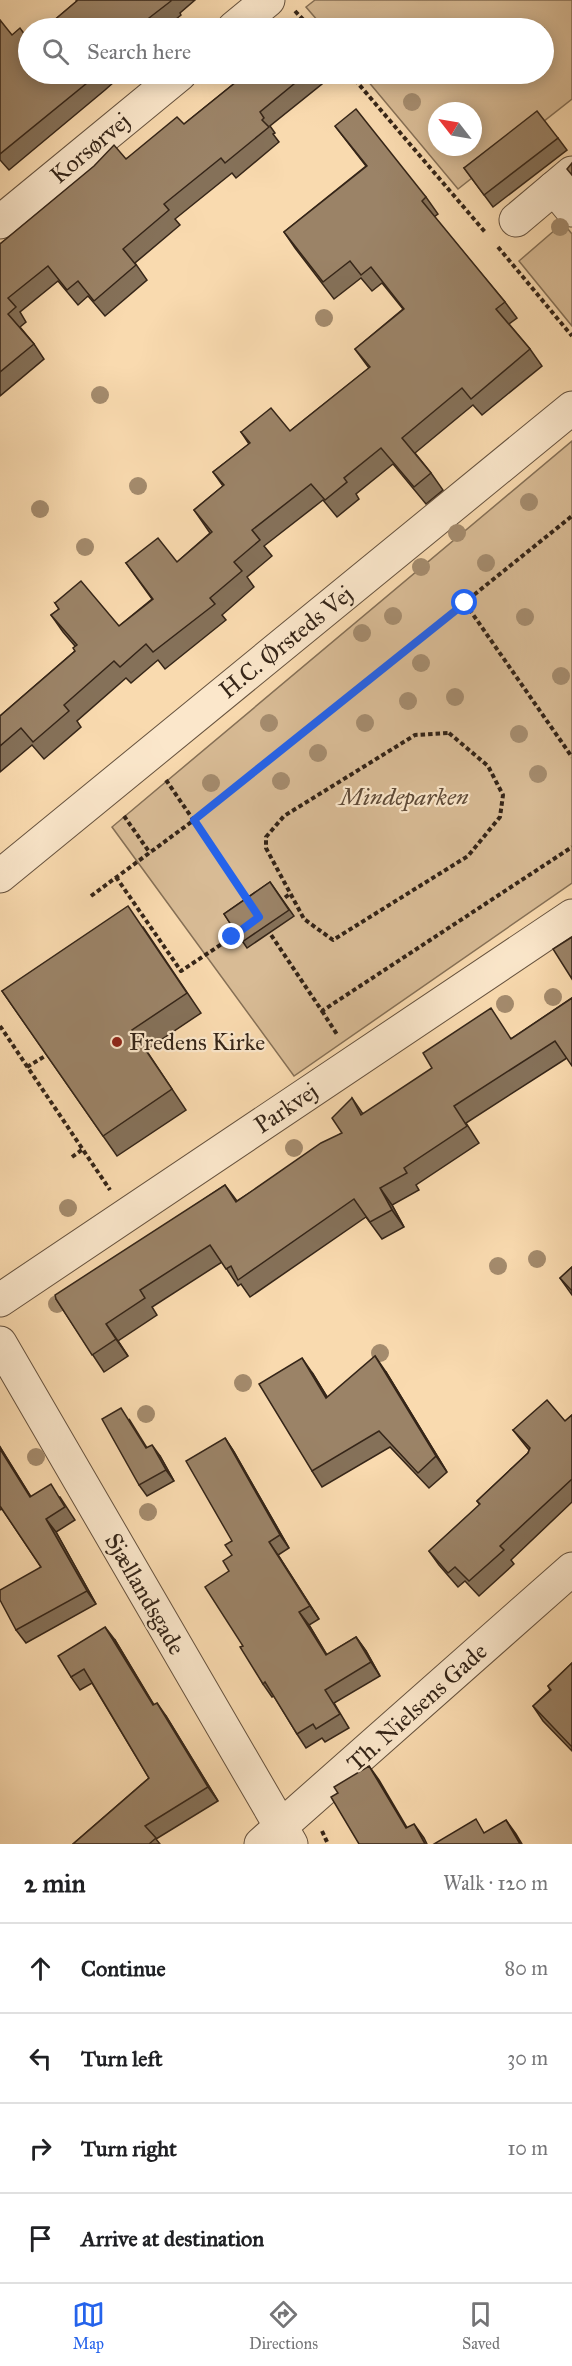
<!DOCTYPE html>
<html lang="en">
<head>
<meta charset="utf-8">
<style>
	body { margin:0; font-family:"IM FELL Great Primer",serif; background:#f2f2f2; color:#202124 }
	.compass { position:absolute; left:428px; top:102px; width:54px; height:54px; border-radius:50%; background:#fff; box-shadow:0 3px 15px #0003; rotate:301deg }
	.stop { position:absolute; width:18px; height:18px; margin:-14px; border:4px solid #2563eb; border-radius:50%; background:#fff }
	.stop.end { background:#2563eb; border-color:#fff; box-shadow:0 2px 6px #0008 }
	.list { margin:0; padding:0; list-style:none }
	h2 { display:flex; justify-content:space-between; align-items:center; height:78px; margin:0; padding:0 24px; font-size:26px }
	h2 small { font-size:20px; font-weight:400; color:#757577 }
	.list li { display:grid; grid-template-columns:39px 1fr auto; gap:18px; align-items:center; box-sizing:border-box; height:90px; padding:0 24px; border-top:2px solid #e0e0e0 }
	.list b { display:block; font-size:22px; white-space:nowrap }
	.list em { font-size:20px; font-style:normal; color:#757577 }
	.icon { flex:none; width:33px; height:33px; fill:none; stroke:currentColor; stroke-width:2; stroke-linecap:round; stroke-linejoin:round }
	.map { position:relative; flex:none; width:572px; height:1844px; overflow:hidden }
	.search { position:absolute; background:#fff; box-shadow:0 3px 15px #0003; left:18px; right:18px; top:18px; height:66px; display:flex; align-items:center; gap:15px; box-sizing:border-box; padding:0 21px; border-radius:33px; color:#757577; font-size:22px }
	.sheet { height:438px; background:#fff }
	nav { display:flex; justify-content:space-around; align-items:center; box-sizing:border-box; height:84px; border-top:2px solid #e0e0e0; background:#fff; font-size:16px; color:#757577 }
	nav a { display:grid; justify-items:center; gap:3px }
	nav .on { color:#2563eb }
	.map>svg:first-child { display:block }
	.green { fill:#d8bb95; stroke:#867056; stroke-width:1.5; fill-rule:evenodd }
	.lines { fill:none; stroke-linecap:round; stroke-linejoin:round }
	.minor-casing { stroke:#66523e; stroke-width:35 }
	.path { stroke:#352518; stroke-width:4; stroke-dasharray:4.5 3; stroke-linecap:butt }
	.minor { stroke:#fbe7cb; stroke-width:33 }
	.tree { fill:#a48b6d }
	.wall { fill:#857159; stroke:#352518; stroke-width:1.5 }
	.shaded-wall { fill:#6c5c48; stroke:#352518; stroke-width:1.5 }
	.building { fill:#9b8367; stroke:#352518; stroke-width:1.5 }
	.route { stroke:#2563eb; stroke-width:8 }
	.poi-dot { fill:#8f2418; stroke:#fbe7cb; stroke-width:2 }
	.labels { text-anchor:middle; stroke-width:4.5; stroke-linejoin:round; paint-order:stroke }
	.street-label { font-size:24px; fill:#352518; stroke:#fbe7cb }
	.park-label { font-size:24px; font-style:italic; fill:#5e4a37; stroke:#fbe7cb }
	.poi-label { font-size:24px; fill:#352518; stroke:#fbe7cb; text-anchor:start }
</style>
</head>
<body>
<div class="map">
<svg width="572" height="1844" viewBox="0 0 572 1844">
	<rect width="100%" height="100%" fill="#f9daaf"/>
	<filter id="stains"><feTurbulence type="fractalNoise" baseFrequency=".00333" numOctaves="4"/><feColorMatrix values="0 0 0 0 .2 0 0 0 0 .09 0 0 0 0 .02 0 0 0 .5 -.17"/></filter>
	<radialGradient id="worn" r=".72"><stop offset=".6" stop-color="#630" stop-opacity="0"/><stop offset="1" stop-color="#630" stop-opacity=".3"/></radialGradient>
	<!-- green -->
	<g class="green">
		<path d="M315,0H572V99L458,189L362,74H544V28H324L306,7ZM437,111H473V147H437Z"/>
		<path d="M563,223L572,234V326L519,261Z"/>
		<path d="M572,441V883L294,1076L112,827Z"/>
	</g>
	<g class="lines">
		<!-- minor casing -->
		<g class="minor-casing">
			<g id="minor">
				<path d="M234,28L268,0"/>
				<path d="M554,188L572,210"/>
				<path d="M516,220L572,173"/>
				<path d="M0,222L180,74"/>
				<path d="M0,876L572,408"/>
				<path d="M0,1300L572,916"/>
				<path d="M0,1343L291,1844"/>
				<path d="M261,1844L572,1569"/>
			</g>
		</g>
		<!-- path -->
		<g class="path">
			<path d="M295,11L311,28"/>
			<path d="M350,74L485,232"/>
			<path d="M498,247L572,336"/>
			<path d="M465,603L572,757"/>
			<path d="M449,733L488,766L503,795L500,817L468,856L333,940L304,919L266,848V837L284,816L415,735Z"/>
			<path d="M166,780L248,900"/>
			<path d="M124,816L150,853"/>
			<path d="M116,877L181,971L240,932"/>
			<path d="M91,896L194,820L572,516"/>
			<path d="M279,902L291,893"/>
			<path d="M267,929L322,1011L572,847"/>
			<path d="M322,1011L338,1036"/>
			<path d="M0,1026L110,1190"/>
			<path d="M27,1067L50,1053"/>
			<path d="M72,1157L83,1149"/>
			<path d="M322,1831L328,1844"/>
		</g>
		<!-- minor -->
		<use href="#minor" class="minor"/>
	</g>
	<!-- trees -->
	<g class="tree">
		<circle cx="412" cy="102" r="9"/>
		<circle cx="560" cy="227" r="9"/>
		<circle cx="324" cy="318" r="9"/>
		<circle cx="100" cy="395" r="9"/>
		<circle cx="138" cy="486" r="9"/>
		<circle cx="529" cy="502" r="9"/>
		<circle cx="40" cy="509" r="9"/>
		<circle cx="457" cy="533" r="9"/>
		<circle cx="85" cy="547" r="9"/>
		<circle cx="486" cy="563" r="9"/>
		<circle cx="421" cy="567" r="9"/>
		<circle cx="393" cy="616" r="9"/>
		<circle cx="525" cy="617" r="9"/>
		<circle cx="362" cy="633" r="9"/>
		<circle cx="421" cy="663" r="9"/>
		<circle cx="561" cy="676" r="9"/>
		<circle cx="455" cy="697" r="9"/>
		<circle cx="408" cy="701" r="9"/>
		<circle cx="269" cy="723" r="9"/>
		<circle cx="365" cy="723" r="9"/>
		<circle cx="519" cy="734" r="9"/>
		<circle cx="318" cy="753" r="9"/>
		<circle cx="538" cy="774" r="9"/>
		<circle cx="281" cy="781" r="9"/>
		<circle cx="211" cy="783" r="9"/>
		<circle cx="553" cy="997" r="9"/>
		<circle cx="505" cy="1004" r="9"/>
		<circle cx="294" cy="1148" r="9"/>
		<circle cx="68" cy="1208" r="9"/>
		<circle cx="537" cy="1259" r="9"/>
		<circle cx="498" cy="1266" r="9"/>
		<circle cx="57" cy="1304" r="9"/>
		<circle cx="380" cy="1353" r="9"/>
		<circle cx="243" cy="1383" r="9"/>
		<circle cx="146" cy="1414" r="9"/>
		<circle cx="36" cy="1457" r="9"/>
		<circle cx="148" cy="1512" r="9"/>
	</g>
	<!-- wall -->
	<g class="wall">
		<path d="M76,0H195L180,13L181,15L165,28H45L77,1Z"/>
		<path d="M0,20L28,74H123L105,90L9,170L0,160Z"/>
		<path d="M246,74H325L319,79L322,84L270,126L275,133L273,134L279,142L236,178L232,173L175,219L180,225L135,263L147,280L105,316L88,296L78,305L58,281L20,312L26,322L20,327L34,344L44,359L0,396V244L126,159L184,124Z"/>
		<path d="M335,126L426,197L438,214L434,217L505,302L517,318L509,324L530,349L542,366L482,415L473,405L415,453L431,473L443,490L426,504L393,464L356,494L359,499L337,517L323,500L264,546L272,556L247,577L254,587L222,615L226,620L165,669L158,660L131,683L126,678L77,721L81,727L44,759L32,745L0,772V716L75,651V646L63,632L51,615L59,609L55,603L119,626L152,599L126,563L177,562L210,533L194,510L223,486L213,472L249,444L241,432L290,431L369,368L355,349L403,309L382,283L372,291L361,278L334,299L295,248L284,232L366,166Z"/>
		<path d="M558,138L567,150L493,207L464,168Z"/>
		<path d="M270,882L294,916L247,948L224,914Z"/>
		<path d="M143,927L201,1013L146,1050L186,1110L117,1156L2,991Z"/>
		<path d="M572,998L567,1058L466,1123L479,1143L416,1185L419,1190L392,1205L404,1227L382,1239L366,1217L250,1297L241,1284L238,1286L222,1262L152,1307L157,1315L118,1341L128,1356L104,1372L56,1299L225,1185L237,1201L342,1133L352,1098L363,1114L512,1038Z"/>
		<path d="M572,1267V1295L560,1278Z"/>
		<path d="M386,1372L447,1472L429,1488L390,1447L322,1487L312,1471L313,1374L327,1397Z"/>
		<path d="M572,1415V1502L511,1560L514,1564L479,1596L465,1581L458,1587L439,1565L429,1551L480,1505L477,1501L528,1453L529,1450L513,1430L565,1421Z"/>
		<path d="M129,1419L147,1448L160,1456L174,1481L147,1496L139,1485Z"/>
		<path d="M225,1438L234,1452L289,1548L278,1555L319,1619L309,1625L327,1655L356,1637L366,1651L380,1676L334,1703L349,1728L325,1742L322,1738L306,1748L297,1734L274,1696L272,1697L263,1684L243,1646L229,1571L232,1555V1541Z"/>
		<path d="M0,1447L31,1497H60L75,1520L56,1532L96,1604L26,1643L16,1630L41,1567L2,1509L0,1510Z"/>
		<path d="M115,1640L154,1705L166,1716L218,1801L156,1839L160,1844H73L149,1778L92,1683L80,1690L71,1677Z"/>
		<path d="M572,1663V1751L543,1721L533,1706L550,1690L548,1686Z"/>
	</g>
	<!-- shaded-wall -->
	<g class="shaded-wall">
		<path d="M380,1188L392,1205L404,1227L392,1210Z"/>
		<path d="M106,1324L118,1341L128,1356L116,1339Z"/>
		<path d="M375,1356L386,1372L447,1472L436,1456Z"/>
		<path d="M302,1358L313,1374L337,1413L326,1398Z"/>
		<path d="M225,1438L234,1452L289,1548L280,1535Z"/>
		<path d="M152,1445L160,1456L174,1481L166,1470Z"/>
		<path d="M0,1447L3,1452L39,1510L0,1449Z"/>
		<path d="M46,1519L56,1532L96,1604L87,1591Z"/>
		<path d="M269,1542L278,1555L319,1619L310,1606Z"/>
		<path d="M299,1612L309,1625L335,1669L326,1655Z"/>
		<path d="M105,1627L115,1640L162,1719L153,1705Z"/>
		<path d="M356,1637L366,1651L380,1676L371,1662Z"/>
		<path d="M157,1703L166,1716L218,1801L208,1787Z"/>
		<path d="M369,1766L379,1780L416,1843L406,1828Z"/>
		<path d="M506,1820L516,1834L522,1844H520Z"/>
		<path d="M414,1824L424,1838L427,1844H425Z"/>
	</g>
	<!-- building -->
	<g class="building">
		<path d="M78,0H171V1L136,28H45Z"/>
		<path d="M0,20L12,35L20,28L28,39V74H98L0,154Z"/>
		<path d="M246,74H306L260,112L264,118L262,120L269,127L225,163L221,158L164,204L169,210L123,249L136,265L94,301L78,281L67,290L48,266L8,298L16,307L8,314L34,344L0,372V244L94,166L114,145L126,159L177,117L184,124Z"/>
		<path d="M356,109L426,197L422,201L505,302L496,309L530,349L471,399L462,388L402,438L431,473L414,487L381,448L344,478L347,482L325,500L311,484L252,530L260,540L234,562L242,571L210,598L215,604L153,652L146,644L120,667L114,661L64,705L69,711L33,742L21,728L0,746V716L75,651L73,648L77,645L51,615L59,609L55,603L81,581L119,626L153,599L126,563L158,538L177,562L212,532L194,510L224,485L213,472L250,443L241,432L271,408L290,431L370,367L355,349L404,309L371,267L361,275L350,261L323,282L284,232L367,166L335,126Z"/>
		<path d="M537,111L558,138L484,195L464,168Z"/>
		<path d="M572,163V175L567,169Z"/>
		<path d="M270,882L289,910L242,942L224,914Z"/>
		<path d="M128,906L187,993L132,1030L172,1089L103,1136L2,991Z"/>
		<path d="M572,937V979L553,949Z"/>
		<path d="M572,998V1066L555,1041L454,1106L467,1126L404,1168L407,1173L380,1188L392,1210L370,1222L354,1199L238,1280L231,1266L226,1269L210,1245L140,1290L145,1298L106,1324L116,1339L92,1355L56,1299L55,1295L225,1185L236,1202L321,1143L342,1133L332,1118L352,1098L361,1115L432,1068L423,1053L491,1008L511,1039Z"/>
		<path d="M572,1267V1291L560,1278Z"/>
		<path d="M375,1356L436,1456L418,1473L379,1431L312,1471L259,1384L302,1358L326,1398Z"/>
		<path d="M547,1400L565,1421L572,1415V1479L500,1546L504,1550L469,1581L455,1567L448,1573L429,1551L480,1504L477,1501L528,1453L530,1448L513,1430Z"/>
		<path d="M121,1408L146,1448L152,1445L166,1470L139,1485L102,1419Z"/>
		<path d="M225,1438L280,1535L269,1542L310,1606L299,1612L326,1655L356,1637L371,1662L325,1690L340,1714L316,1729L313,1724L297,1734L265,1682L263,1684L240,1647L243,1646L205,1587L229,1571L223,1561L232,1555L225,1545L232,1541L186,1461Z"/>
		<path d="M0,1449L30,1497L51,1484L65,1507L46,1519L87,1591L16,1630L0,1600V1590L41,1567L0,1506Z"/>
		<path d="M105,1627L153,1705L157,1703L208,1787L145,1826L156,1838L149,1844H73L149,1778L84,1669L71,1677L58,1656Z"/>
		<path d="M572,1663V1747L533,1706L551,1690L548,1686Z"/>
		<path d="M369,1766L406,1828L414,1824L425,1844H359L331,1797L338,1793L334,1787Z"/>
		<path d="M476,1819L484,1833L506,1820L520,1844H434Z"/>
	</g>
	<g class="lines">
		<!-- route -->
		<path class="route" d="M232,937L259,917L194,820L465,603"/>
	</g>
	<!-- markers -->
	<circle class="poi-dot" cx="117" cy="1042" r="6"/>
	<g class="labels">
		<!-- street labels -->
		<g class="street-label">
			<text transform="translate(90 148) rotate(-40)" y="8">Korsørvej</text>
			<text transform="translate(286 642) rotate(-39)" y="8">H.C. Ørsteds Vej</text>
			<text transform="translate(286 1108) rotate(-34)" y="8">Parkvej</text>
			<text transform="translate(145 1594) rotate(60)" y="8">Sjællandsgade</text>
			<text transform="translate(417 1707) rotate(-42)" y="8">Th. Nielsens Gade</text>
		</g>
		<!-- park labels -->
		<g class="park-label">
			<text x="404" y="805">Mindeparken</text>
		</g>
		<!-- poi labels -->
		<g class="poi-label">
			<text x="129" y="1050">Fredens Kirke</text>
		</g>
	</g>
	<rect width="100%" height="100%" filter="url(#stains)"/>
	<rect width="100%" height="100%" fill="url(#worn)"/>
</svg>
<svg class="compass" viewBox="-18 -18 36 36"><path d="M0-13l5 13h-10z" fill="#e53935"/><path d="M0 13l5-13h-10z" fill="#757577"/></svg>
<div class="stop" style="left:465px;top:603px"></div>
<div class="stop end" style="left:232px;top:937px"></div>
<div class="search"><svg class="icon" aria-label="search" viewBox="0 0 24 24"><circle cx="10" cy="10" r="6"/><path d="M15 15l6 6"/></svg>Search here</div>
</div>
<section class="sheet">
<h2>2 min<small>Walk · 120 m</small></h2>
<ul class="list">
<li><svg class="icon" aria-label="ahead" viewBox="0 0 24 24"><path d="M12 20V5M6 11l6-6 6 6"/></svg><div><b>Continue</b></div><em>80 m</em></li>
<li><svg class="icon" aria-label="left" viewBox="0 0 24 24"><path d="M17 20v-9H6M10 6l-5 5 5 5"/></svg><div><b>Turn left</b></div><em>30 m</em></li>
<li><svg class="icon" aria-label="right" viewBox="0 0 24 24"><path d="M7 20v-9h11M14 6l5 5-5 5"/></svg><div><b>Turn right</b></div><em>10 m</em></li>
<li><svg class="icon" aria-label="arrive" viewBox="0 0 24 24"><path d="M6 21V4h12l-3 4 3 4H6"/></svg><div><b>Arrive at destination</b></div></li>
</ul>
</section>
<nav>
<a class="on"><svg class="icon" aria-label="map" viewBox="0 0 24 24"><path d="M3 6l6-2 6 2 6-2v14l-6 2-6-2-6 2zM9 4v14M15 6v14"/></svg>Map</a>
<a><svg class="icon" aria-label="directions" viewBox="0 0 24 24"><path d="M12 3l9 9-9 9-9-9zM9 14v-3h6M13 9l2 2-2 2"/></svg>Directions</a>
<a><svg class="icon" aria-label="saved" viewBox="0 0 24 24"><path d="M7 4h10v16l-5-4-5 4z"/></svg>Saved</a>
</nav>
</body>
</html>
